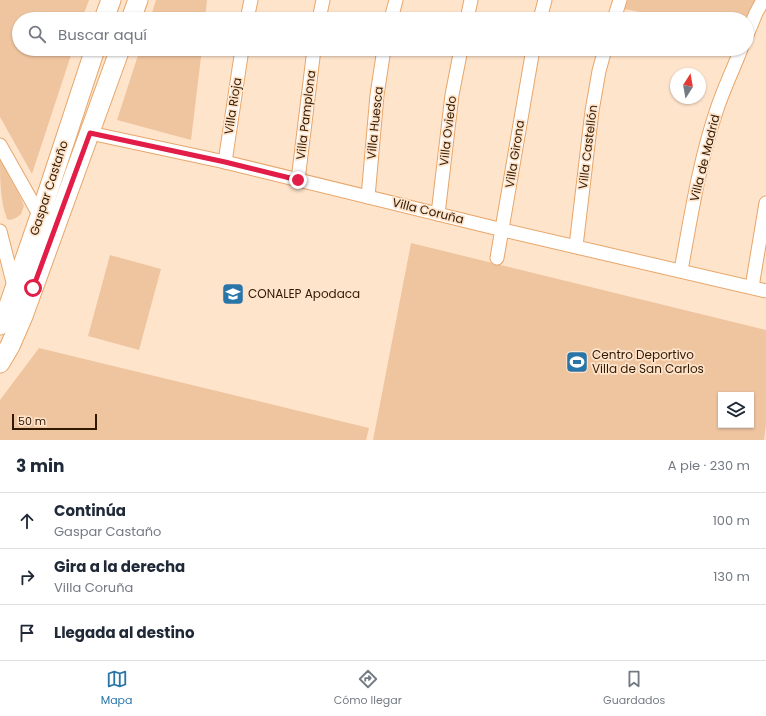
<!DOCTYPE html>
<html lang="es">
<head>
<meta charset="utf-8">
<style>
	body { margin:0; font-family:Poppins,sans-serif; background:#f6f6f7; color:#1f2937 }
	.controls { position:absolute; right:12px; bottom:12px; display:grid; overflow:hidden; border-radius:0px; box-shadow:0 1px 3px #0004 }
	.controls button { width:36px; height:36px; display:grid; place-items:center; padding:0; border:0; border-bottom:1px solid #e0e1e3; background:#fff; color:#1f2937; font:20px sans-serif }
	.compass { position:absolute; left:670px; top:68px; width:36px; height:36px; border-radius:50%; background:#fff; box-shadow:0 1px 3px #0004; rotate:11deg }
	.scale { position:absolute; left:12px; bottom:10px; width:85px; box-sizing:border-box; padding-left:4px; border:2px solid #311900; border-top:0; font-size:11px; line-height:14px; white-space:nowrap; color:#311900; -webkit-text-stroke:3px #ffe4cc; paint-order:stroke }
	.stop { position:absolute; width:12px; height:12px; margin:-9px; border:3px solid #e11d48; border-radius:50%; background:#fff }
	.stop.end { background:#e11d48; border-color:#fff; box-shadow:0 1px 4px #0008 }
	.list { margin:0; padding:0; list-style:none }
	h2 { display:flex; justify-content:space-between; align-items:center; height:52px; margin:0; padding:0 16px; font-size:17px }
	h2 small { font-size:13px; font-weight:400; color:#747a83 }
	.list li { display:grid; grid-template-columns:26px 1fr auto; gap:12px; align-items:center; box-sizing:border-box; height:56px; padding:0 16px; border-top:1px solid #e0e1e3 }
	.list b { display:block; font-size:15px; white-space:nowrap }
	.list p { margin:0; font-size:13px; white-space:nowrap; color:#747a83 }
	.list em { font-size:13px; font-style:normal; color:#747a83 }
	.icon { flex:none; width:22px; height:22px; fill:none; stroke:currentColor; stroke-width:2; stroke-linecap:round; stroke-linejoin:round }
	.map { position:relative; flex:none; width:766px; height:440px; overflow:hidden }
	.search { position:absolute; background:#fff; box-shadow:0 1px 3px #0004; left:12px; right:12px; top:12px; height:44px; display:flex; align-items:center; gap:10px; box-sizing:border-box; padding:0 14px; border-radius:22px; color:#747a83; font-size:15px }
	.sheet { height:220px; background:#fff }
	nav { display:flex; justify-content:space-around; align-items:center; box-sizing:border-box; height:56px; border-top:1px solid #e0e1e3; background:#fff; font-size:11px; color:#747a83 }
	nav a { display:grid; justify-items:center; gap:2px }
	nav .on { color:#2a75a8 }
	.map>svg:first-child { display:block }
	.green { fill:#efc5a0; fill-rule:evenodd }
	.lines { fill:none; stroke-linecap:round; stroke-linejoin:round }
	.street-casing { stroke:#e7a66a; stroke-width:15 }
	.secondary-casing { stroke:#e7a66a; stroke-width:21 }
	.street { stroke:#fff; stroke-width:13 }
	.secondary { stroke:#fff; stroke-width:19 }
	.route { stroke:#e11d48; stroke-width:5 }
	.labels { text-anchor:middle; stroke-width:3.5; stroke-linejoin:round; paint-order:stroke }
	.street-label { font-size:12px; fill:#311900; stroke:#ffe4cc }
	.poi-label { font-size:12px; fill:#311900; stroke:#ffe4cc; text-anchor:start }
</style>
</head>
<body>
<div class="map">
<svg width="766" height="440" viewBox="0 0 766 440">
	<rect width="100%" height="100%" fill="#ffe4cc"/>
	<!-- green -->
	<g class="green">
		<path d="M0,0H89L82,19H19V49H73L32,174L0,117Z"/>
		<path d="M156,0H207L205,19H150Z"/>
		<path d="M628,0H758L747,19H678L624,9Z"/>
		<path d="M140,49H202L191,140L117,120Z"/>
		<path d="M0,159L21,198L24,206L21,214L16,218L10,220L7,219C0,200 0,179 0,159Z"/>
		<path d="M411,243L766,330V424L764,440H373ZM721,395H751V425H721Z"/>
		<path d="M110,255L161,269L139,350L88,336Z"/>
		<path d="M39,348L369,428L366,440H0V400Z"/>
	</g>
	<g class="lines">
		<!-- street casing -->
		<g class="street-casing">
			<g id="street">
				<path d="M247,19L251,0"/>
				<path d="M319,19L323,0"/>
				<path d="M391,19L396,0"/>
				<path d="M467,19L471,0"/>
				<path d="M540,19L545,0"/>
				<path d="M614,19L620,0"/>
				<path d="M747,35L756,13L763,0"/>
				<path d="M90,133L225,162L503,230L766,291"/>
				<path d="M0,145L40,216"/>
				<path d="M225,162L242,49"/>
				<path d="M298,180L314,49"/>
				<path d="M368,197L377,95L384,49"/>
				<path d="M438,214L452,95L461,49"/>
				<path d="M0,231L15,290"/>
				<path d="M576,246L592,111L599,71L605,49"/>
				<path d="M497,258L533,49"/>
				<path d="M681,270C691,217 699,163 716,112C723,90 733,70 741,49"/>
				<path d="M752,287L766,203"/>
			</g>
		</g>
		<!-- secondary casing -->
		<g class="secondary-casing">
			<g id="secondary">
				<path d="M104,19L111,0"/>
				<path d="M131,19L138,0"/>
				<path d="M0,325L8,308L40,216L95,49"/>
				<path d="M0,363L10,346L23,316L120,49"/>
			</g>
		</g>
		<!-- street -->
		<use href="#street" class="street"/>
		<!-- secondary -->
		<use href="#secondary" class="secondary"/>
	</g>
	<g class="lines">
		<!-- route -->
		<path class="route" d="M33,288L90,133L225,162L298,180"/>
	</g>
	<!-- icons -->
	<defs>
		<g id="school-square" transform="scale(1.15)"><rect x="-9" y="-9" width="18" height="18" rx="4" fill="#2a75a8" stroke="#ffe4cc"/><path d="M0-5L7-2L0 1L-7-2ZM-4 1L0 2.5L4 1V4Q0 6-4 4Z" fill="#fff"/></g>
		<g id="stadium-square" transform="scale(1.15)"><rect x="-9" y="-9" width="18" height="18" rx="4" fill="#2a75a8" stroke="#ffe4cc"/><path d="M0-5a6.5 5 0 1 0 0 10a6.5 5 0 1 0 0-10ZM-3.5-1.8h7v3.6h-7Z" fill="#fff"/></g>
	</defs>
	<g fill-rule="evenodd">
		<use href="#school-square" x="233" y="294"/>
		<use href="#stadium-square" x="577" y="362"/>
	</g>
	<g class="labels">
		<!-- street labels -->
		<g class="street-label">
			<text transform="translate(233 106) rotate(-81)" y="4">Villa Rioja</text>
			<text transform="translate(306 115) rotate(-83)" y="4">Villa Pamplona</text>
			<text transform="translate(375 123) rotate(-84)" y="4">Villa Huesca</text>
			<text transform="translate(448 131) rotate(-83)" y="4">Villa Oviedo</text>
			<text transform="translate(588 147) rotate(-83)" y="4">Villa Castellón</text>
			<text transform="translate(515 154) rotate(-81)" y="4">Villa Girona</text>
			<text transform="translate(705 158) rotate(-76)" y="4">Villa de Madrid</text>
			<text transform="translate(49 188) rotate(-72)" y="4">Gaspar Castaño</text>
			<text transform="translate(428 211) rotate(14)" y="4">Villa Coruña</text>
		</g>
		<!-- poi labels -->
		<g class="poi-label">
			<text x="248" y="298">CONALEP Apodaca</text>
			<text x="592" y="359">Centro Deportivo<tspan x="592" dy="14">Villa de San Carlos</tspan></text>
		</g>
	</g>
</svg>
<div class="controls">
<button><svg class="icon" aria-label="layers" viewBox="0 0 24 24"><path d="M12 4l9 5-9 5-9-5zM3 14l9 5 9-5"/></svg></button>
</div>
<svg class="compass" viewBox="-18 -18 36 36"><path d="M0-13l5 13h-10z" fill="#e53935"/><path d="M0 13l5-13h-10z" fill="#747a83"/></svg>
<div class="scale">50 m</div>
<div class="stop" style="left:33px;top:288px"></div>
<div class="stop end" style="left:298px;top:180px"></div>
<div class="search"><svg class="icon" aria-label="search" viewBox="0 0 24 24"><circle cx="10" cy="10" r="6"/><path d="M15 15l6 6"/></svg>Buscar aquí</div>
</div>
<section class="sheet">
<h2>3 min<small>A pie · 230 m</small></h2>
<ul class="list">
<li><svg class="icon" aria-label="ahead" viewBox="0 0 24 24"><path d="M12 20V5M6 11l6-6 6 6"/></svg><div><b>Continúa</b><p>Gaspar Castaño</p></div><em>100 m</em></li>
<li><svg class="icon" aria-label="right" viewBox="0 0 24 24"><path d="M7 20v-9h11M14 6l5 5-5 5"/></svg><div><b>Gira a la derecha</b><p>Villa Coruña</p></div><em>130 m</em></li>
<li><svg class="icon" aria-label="arrive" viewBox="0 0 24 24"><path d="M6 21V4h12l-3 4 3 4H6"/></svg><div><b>Llegada al destino</b></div></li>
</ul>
</section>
<nav>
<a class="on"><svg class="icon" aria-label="map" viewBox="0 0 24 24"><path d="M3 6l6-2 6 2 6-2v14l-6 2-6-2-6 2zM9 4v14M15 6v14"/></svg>Mapa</a>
<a><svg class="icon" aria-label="directions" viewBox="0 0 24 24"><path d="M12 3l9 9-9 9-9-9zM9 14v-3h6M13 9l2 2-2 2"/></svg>Cómo llegar</a>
<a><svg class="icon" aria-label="saved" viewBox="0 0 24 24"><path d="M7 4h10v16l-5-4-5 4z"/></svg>Guardados</a>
</nav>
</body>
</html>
